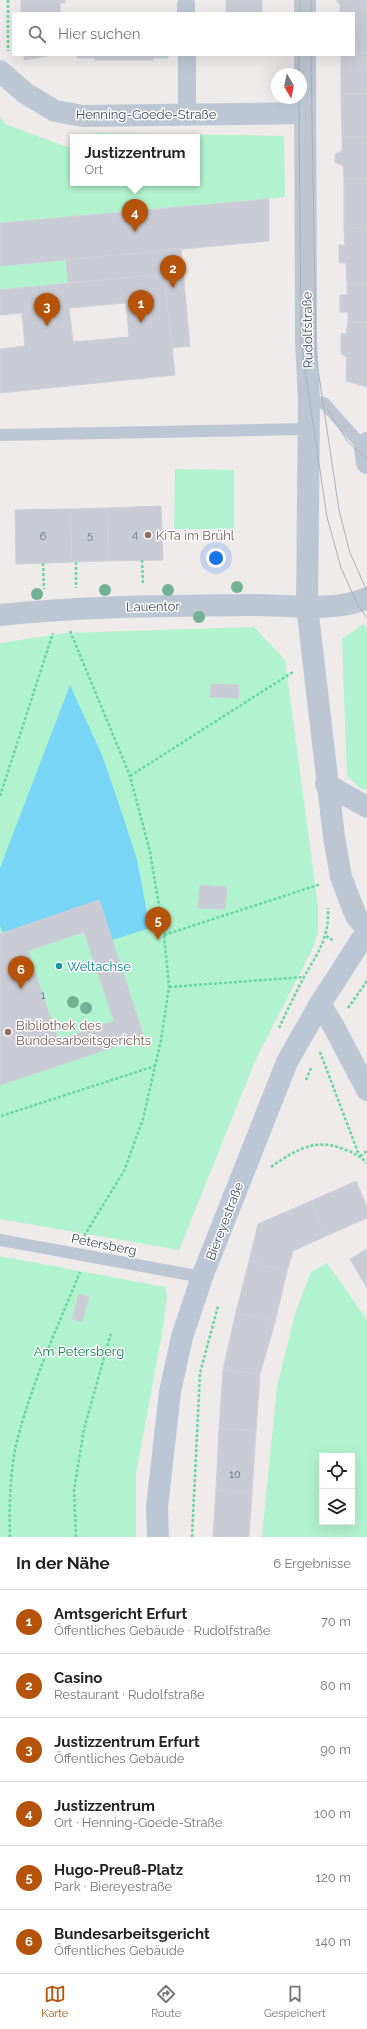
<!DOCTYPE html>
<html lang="de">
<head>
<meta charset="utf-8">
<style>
	body { margin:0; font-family:Raleway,sans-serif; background:#f6f6f6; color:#222 }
	.controls { position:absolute; right:12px; bottom:12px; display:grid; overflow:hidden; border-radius:0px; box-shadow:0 4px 16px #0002 }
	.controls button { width:36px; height:36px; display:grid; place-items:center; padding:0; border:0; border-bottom:1px solid #e0e0e0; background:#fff; color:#222; font:20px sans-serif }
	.compass { position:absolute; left:271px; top:68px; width:36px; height:36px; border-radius:50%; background:#fff; box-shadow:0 4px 16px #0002; rotate:170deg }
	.you { position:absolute; left:216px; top:558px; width:14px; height:14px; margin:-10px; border:3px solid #fff; border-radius:50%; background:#1a73e8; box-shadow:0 0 0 6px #1a73e833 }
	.badge { display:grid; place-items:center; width:26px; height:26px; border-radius:50%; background:#b45309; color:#fff; font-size:13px; font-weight:700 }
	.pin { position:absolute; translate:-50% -33px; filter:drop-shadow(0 1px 2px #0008) }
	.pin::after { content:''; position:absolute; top:21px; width:14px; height:12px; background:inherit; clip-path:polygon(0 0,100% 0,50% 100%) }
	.popup { position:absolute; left:70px; top:134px; width:130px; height:52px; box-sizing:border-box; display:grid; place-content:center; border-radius:0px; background:#fff; filter:drop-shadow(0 1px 3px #0005); font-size:13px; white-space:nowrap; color:#767676 }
	.popup b { font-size:15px; color:#222 }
	.popup::after { content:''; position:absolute; left:50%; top:100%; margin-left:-8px; border:8px solid transparent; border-top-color:#fff }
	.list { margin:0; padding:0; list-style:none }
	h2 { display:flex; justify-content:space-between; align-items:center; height:52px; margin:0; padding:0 16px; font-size:17px }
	h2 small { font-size:13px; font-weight:400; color:#767676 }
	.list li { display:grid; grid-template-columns:26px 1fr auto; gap:12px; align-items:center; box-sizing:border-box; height:64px; padding:0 16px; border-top:1px solid #e0e0e0 }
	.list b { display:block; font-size:15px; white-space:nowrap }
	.list p { margin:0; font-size:13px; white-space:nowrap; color:#767676 }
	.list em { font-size:13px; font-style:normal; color:#767676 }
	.icon { flex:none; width:22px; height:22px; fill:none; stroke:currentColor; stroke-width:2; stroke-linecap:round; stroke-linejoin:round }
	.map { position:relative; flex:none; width:367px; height:1537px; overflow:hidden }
	.search { position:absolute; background:#fff; box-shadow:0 4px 16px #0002; left:12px; right:12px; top:12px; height:44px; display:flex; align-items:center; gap:10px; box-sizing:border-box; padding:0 14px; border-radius:0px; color:#767676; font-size:15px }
	.sheet { height:436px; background:#fff }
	nav { display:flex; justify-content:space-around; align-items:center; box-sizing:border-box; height:56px; border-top:1px solid #e0e0e0; background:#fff; font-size:11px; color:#767676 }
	nav a { display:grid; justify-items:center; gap:2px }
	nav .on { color:#b45309 }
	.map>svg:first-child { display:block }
	.green { fill:#b2f3cf; fill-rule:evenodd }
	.water { fill:#79d5f6 }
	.building { fill:#c9ccd4; stroke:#ced0d8; fill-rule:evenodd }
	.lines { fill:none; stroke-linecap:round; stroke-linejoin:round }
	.path { stroke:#66d5a4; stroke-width:2.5; stroke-dasharray:3 2; stroke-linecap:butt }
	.service { stroke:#bcc7d3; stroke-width:12 }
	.pedestrian { stroke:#bcc7d3; stroke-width:18 }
	.minor { stroke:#bcc7d3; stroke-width:22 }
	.secondary { stroke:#bbc7d7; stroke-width:22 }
	.tram { stroke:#acb0b7; stroke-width:1 }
	.tree { fill:#72b194 }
	.education-dot { fill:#8d6e63; stroke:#fff; stroke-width:1.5 }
	.culture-dot { fill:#0f9aa8; stroke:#fff; stroke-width:1.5 }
	.labels { text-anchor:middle; stroke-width:3; stroke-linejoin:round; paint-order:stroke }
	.number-label { font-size:11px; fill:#646d78 }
	.street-label { font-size:13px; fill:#424d5a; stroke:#fff }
	.education-label { font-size:13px; fill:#785e54; stroke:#fff; text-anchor:start }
	.culture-label { font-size:13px; fill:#0d838f; stroke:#fff; text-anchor:start }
	.park-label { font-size:13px; fill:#0c824e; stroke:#fff }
</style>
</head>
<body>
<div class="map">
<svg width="367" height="1537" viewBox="0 0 367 1537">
	<rect width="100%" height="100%" fill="#eeebea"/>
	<!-- green -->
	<g class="green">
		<path d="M0,117L5,124L73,149V183H197V137H94V133L284,136L285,197L0,223Z"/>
		<path d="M66,260L68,283L0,290V266Z"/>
		<path d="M175,469L234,470V529H174Z"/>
		<path d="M363,624L367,628V790L361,789L347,776L342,639Z"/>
		<path d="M254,627L285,660L318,907V932L313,948L256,1059L179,1250L0,1219V643L66,633Z"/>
		<path d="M0,1256L165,1287L167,1296L163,1328L136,1473V1537H0Z"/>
		<path d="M327,1263L367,1320V1537H262L277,1387L295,1314L311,1272ZM322,1456H352V1522H322Z"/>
	</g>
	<!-- water -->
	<path class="water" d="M70,685L102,755L122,813L137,860L150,928L112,940L99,901L2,933L0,925V868Z"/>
	<!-- building -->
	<g class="building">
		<path d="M21,0H65V3H60V12L65,13H21Z"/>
		<rect x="226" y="0" width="36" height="13"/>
		<path d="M336,0H367V53H354V13H340V5Z"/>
		<path d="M354,53H367V94H341V55H354Z"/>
		<path d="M24,55H54L24,60Z"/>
		<path d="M77,55H168V58H153V60H95V58H77Z"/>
		<path d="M341,94H367V137H342Z"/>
		<path d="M342,137H367V179H344L343,166L335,162V154L342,151Z"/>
		<rect x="344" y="179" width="23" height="49"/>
		<path d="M269,199V241L0,266V223Z"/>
		<path d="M344,228H367V283L347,284L346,263H339V245H345Z"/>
		<path d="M181,249L190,346L172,348L164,274L68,283L66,260Z"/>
		<path d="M164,274L175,375L0,393V349L25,346L22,313L0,315V290ZM126,303L129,337L73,342L69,308Z"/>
		<path d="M367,283V322H348V312H340V295H347V284Z"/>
		<path d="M348,322H367V387L346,381L347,357L341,354V333L346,334Z"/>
		<path d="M161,506L163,560L109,561L107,508Z"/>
		<path d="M107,508L109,561L72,562L70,509Z"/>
		<path d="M70,509L72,562L16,564L15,510Z"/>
		<path d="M211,684L239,685L238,698L210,697Z"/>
		<path d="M200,885L227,887L225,909L198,908Z"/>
		<path d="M99,900L144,1037L0,1085V934ZM84,932L114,1021L58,1040L28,951Z"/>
		<path d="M356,1181L367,1207V1218L326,1236L311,1201Z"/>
		<path d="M311,1201L326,1236L293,1251L287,1271L249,1261L258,1224Z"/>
		<path d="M367,1249V1288L350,1259Z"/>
		<path d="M249,1261L287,1271L275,1322L236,1312Z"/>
		<path d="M79,1294L89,1297L82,1322L72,1319Z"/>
		<path d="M236,1312L275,1322L260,1374L223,1370Z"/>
		<path d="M223,1370L260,1374L256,1431L219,1428Z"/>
		<path d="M219,1428L256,1431L252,1492L216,1490Z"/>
		<path d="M216,1490L252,1492L249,1537H213Z"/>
	</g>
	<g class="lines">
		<!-- path -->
		<g class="path">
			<path d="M8,0V51"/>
			<path d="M142,560L143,584"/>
			<path d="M76,562V588"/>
			<path d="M43,563L44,589"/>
			<path d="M70,631L130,776L150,852L164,935L169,987L161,1040L143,1119L124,1171L84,1236V1239"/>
			<path d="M130,776L293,672"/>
			<path d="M0,796L53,633"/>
			<path d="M164,935L321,884"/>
			<path d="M326,936L334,941"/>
			<path d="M169,987L304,977"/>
			<path d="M348,1008L367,981"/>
			<path d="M279,1028C287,1011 295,994 304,977C318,952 329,939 328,908"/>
			<path d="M320,1052L359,1155"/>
			<path d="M306,1080L311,1068"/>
			<path d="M1,1116L155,1066"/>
			<path d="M360,1156L367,1151"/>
			<path d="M271,1167C294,1151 315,1137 343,1149C352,1152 360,1156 367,1163"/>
			<path d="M10,1537C9,1507 10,1466 18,1437C33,1380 58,1326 80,1272"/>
			<path d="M76,1537L74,1490L84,1429L111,1333"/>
			<path d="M192,1537L200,1373L218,1306"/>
		</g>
		<!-- service -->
		<g class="service">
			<path d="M309,401L324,403L365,449"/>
			<path d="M0,435L308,429"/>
			<path d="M0,1240L202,1277"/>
		</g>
		<!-- pedestrian -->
		<g class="pedestrian">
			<path d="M186,4V13"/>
			<path d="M187,55V114"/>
		</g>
		<!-- minor -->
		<g class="minor">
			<path d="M305,0V13"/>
			<path d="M305,55L306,341L309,401L307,606L334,837L341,877L356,916L367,929"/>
			<path d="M0,71L25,93L55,111L83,116L305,113"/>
			<path d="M367,443L365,449L367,463"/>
			<path d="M0,615C82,606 164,606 247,605C282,604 336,613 367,598"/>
			<path d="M326,784L367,807"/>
			<path d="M320,1004L334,1027L367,1090"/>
		</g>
		<!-- secondary -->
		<path class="secondary" d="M158,1537L157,1507L170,1392L182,1337L202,1277L287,1062L320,1004L367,931"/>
		<!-- tram -->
		<g class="tram">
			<path d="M311,0V13"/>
			<path d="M300,13V0"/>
			<path d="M311,55L316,356L339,510L350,553L367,591"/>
			<path d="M299,74V55"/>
			<path d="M299,98L301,343L327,517L341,568L357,603L367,618"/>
			<path d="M327,409L348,442L367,459"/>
		</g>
	</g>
	<!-- trees -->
	<g class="tree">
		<circle cx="237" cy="587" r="6"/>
		<circle cx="105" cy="590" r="6"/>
		<circle cx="168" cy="590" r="6"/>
		<circle cx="37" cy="594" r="6"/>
		<circle cx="199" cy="617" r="6"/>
		<circle cx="73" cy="1002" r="6"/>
		<circle cx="86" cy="1008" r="6"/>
	</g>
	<!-- markers -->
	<g class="education-dot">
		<circle cx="148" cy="535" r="4"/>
		<circle cx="8" cy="1032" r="4"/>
	</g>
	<circle class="culture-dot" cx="59" cy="966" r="4"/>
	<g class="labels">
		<!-- number labels -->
		<g class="number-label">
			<text x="135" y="538">4</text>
			<text x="90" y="539">5</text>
			<text x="43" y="540">6</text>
			<text x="43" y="999">1</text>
			<text x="235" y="1478">10</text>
		</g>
		<!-- street labels -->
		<g class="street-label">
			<text x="146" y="119">Henning-Goede-Straße</text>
			<text transform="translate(307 330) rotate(-91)" y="5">Rudolfstraße</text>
			<text transform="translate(153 606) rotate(-1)" y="5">Lauentor</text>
			<text transform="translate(224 1221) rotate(-69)" y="5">Biereyestraße</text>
			<text transform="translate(104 1244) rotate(11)" y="5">Petersberg</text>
		</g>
		<!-- education labels -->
		<g class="education-label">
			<text x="156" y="540">KiTa im Brühl</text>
			<text x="16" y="1030">Bibliothek des<tspan x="16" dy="15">Bundesarbeitsgerichts</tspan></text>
		</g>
		<!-- culture labels -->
		<g class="culture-label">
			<text x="67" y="971">Weltachse</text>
		</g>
		<!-- park labels -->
		<g class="park-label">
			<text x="79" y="1356">Am Petersberg</text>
		</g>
	</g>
</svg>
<div class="controls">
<button><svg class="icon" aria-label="locate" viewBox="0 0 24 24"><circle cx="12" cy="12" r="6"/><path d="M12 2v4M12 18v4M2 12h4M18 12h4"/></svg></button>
<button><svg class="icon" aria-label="layers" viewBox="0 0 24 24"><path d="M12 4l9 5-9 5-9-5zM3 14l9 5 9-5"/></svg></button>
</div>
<svg class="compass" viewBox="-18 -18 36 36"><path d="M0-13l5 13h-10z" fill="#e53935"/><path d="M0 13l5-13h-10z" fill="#767676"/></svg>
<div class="you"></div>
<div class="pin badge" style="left:141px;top:323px">1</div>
<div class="pin badge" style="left:173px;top:288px">2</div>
<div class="pin badge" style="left:47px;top:326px">3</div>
<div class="pin badge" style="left:135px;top:232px">4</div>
<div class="popup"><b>Justizzentrum</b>Ort</div>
<div class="pin badge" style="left:158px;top:940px">5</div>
<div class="pin badge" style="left:21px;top:989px">6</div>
<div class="search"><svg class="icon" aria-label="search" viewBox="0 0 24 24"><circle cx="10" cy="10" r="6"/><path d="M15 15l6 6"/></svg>Hier suchen</div>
</div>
<section class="sheet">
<h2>In der Nähe<small>6 Ergebnisse</small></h2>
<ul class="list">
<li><span class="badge">1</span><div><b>Amtsgericht Erfurt</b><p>Öffentliches Gebäude · Rudolfstraße</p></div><em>70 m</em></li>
<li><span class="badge">2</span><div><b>Casino</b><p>Restaurant · Rudolfstraße</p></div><em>80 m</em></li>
<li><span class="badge">3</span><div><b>Justizzentrum Erfurt</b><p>Öffentliches Gebäude</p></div><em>90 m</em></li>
<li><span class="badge">4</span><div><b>Justizzentrum</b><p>Ort · Henning-Goede-Straße</p></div><em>100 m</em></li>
<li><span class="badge">5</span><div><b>Hugo-Preuß-Platz</b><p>Park · Biereyestraße</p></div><em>120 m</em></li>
<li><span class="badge">6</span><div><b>Bundesarbeitsgericht</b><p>Öffentliches Gebäude</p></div><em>140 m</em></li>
</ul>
</section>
<nav>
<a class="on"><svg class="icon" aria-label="map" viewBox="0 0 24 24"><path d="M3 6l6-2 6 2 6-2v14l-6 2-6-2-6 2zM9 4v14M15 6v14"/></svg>Karte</a>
<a><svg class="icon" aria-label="directions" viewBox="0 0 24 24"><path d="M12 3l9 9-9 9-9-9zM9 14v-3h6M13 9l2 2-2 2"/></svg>Route</a>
<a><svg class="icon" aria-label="saved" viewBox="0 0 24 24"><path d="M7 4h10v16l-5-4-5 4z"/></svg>Gespeichert</a>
</nav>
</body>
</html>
